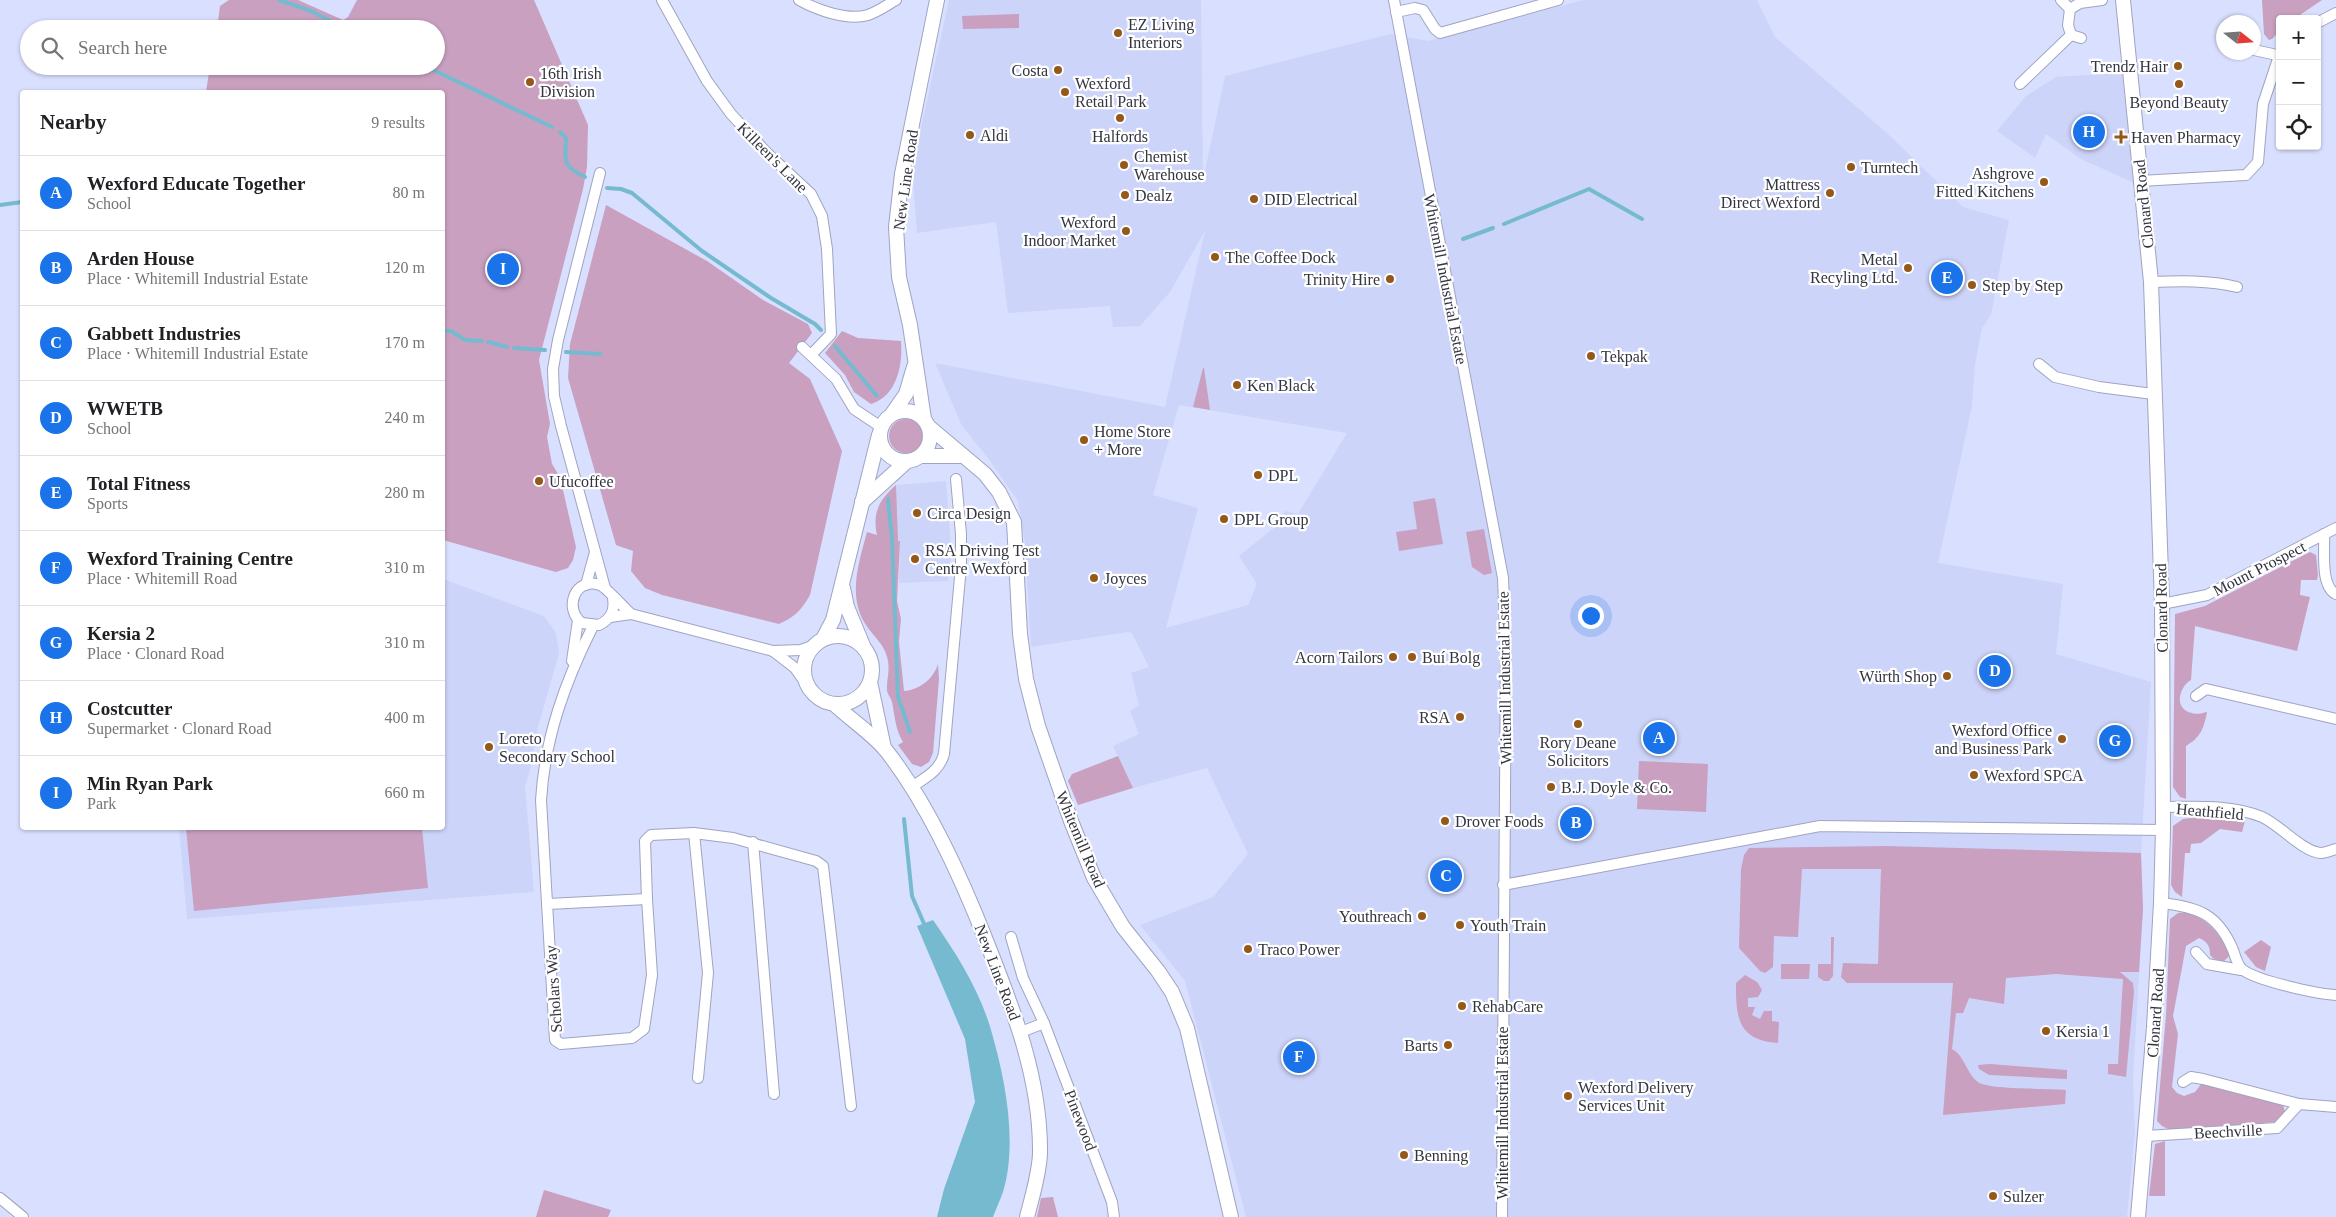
<!DOCTYPE html>
<html lang="en">
<head>
<meta charset="utf-8">
<style>
	body { margin:0; font-family:"Times New Roman",serif; background:#f2f2f2; color:#202124 }
	.controls { position:absolute; right:15px; top:15px; display:grid; overflow:hidden; border-radius:5px; box-shadow:0 1px 4px #0004 }
	.controls button { width:45px; height:45px; display:grid; place-items:center; padding:0; border:0; border-bottom:1px solid #e0e0e0; background:#fff; color:#202124; font:25px sans-serif }
	.compass { position:absolute; left:2216px; top:15px; width:45px; height:45px; border-radius:50%; background:#fff; box-shadow:0 1px 4px #0004; rotate:107deg }
	.you { position:absolute; left:1590px; top:615px; width:18px; height:18px; margin:-12px; border:4px solid #fff; border-radius:50%; background:#1a73e8; box-shadow:0 0 0 8px #1a73e833 }
	.badge { display:grid; place-items:center; width:32px; height:32px; border-radius:50%; background:#1a73e8; color:#fff; font-size:16px; font-weight:700 }
	.pin { position:absolute; translate:-50% -50%; border:2px solid #fff; box-shadow:0 1px 5px #0006 }
	.list { margin:0; padding:0; list-style:none }
	h2 { display:flex; justify-content:space-between; align-items:center; height:65px; margin:0; padding:0 20px; font-size:21px }
	h2 small { font-size:16px; font-weight:400; color:#757577 }
	.list li { display:grid; grid-template-columns:32px 1fr auto; gap:15px; align-items:center; box-sizing:border-box; height:75px; padding:0 20px; border-top:1px solid #e0e0e0 }
	.list b { display:block; font-size:19px; white-space:nowrap }
	.list p { margin:0; font-size:16px; white-space:nowrap; color:#757577 }
	.list em { font-size:16px; font-style:normal; color:#757577 }
	.icon { flex:none; width:28px; height:28px; fill:none; stroke:currentColor; stroke-width:2; stroke-linecap:round; stroke-linejoin:round }
	.map { position:relative; flex:none; width:2336px; height:1217px; overflow:hidden }
	.search { position:absolute; background:#fff; box-shadow:0 1px 4px #0004; left:20px; top:20px; width:425px; height:55px; display:flex; align-items:center; gap:12px; box-sizing:border-box; padding:0 18px; border-radius:28px; color:#757577; font-size:19px }
	.panel { position:absolute; background:#fff; box-shadow:0 1px 4px #0004; left:20px; top:90px; width:425px; height:740px; border-radius:5px }
	.map>svg:first-child { display:block }
	.built { fill:#cdd4f9; fill-rule:evenodd }
	.green { fill:#c9a0bf }
	.water { fill:#76bad0 }
	.lines { fill:none; stroke-linecap:round; stroke-linejoin:round }
	.stream { stroke:#76bad0; stroke-width:4 }
	.street-casing { stroke:#9fa4c1; stroke-width:12 }
	.secondary-casing { stroke:#9fa4c1; stroke-width:16 }
	.street { stroke:#fff; stroke-width:10 }
	.secondary { stroke:#fff; stroke-width:14 }
	.poi-dot { fill:#945819; stroke:#fff; stroke-width:2 }
	.labels { text-anchor:middle; stroke-width:4.5; stroke-linejoin:round; paint-order:stroke }
	.poi-label { font-size:16px; fill:#32343f; stroke:#fff; text-anchor:start }
	.street-label { font-size:16px; fill:#32343f; stroke:#fff }
</style>
</head>
<body>
<div class="map">
<svg width="2336" height="1217" viewBox="0 0 2336 1217">
	<rect width="100%" height="100%" fill="#d9dffe"/>
	<!-- built -->
	<g class="built">
		<path d="M949,0H1201L1203,180L1225,76L1390,34L1428,41L1584,0H1757L1775,37L1888,134L1963,207L2009,220L1991,315L1982,328L1975,365L1972,406L1938,563L2063,584L2056,654L2151,682L2141,853L2143,909L2133,1078L2135,1133L2127,1217H1246L1185,981L1140,925L1213,897L1248,854L1207,768L1133,788L1113,746L1139,734L1130,711L1139,705L1131,673L1149,667L1132,633L1128,632L1031,647L1025,544L1018,501L988,458L962,426L935,363L1165,407L1205,231L1170,292L1140,326L1113,327L1110,306L1008,313L996,222L917,233L912,169ZM1179,405L1347,433L1298,514L1285,511L1279,524L1239,556L1257,584L1248,605L1166,628L1198,508L1153,495Z"/>
		<path d="M2122,73L2134,183L2081,159L2046,134L2035,158L1997,131L2026,96L2056,77Z"/>
		<path d="M946,481L951,549L948,581L899,583L900,542H898L896,531V485Z"/>
		<path d="M443,579L544,616L556,633L559,654L538,727L531,766L525,787L534,892L187,919L179,828H442Z"/>
	</g>
	<!-- green -->
	<g class="green">
		<path d="M229,0H298L343,20L348,17L357,0H534L588,125L587,167L583,189L539,360L550,424L547,437L552,464L560,477L576,547L573,560L568,568L556,572L443,540L442,92H206L210,66H436V29H217L220,6Z"/>
		<path d="M2262,0H2322L2294,19H2280V31L2272,39L2269,40L2264,34Z"/>
		<path d="M1019,14V28L963,29L962,16Z"/>
		<path d="M606,205L707,261L763,300L808,324L812,333L789,363L810,379L842,451L810,595C802,609 795,617 779,624L662,595L645,588L631,571L633,551L616,545L568,378L570,344Z"/>
		<path d="M842,331L858,338L901,341C903,365 897,396 871,404L854,392L845,375L825,353Z"/>
		<path d="M1203,368H1204L1210,410L1193,407Z"/>
		<circle cx="906" cy="436" r="17"/>
		<path d="M896,485L898,541H900L897,601L901,619L899,642L904,691C920,690 934,678 938,664L939,679L933,753L929,762L921,767L912,764L898,745L903,742C895,728 895,717 892,702C891,698 888,695 887,691C886,680 891,670 887,657C884,644 873,636 866,625C847,597 859,562 867,532L877,535C872,512 880,499 896,485Z"/>
		<path d="M1435,498L1443,544L1399,551L1396,532L1417,529L1413,502Z"/>
		<path d="M1484,529L1492,573L1484,575L1472,567L1466,532Z"/>
		<path d="M2310,552L2316,555L2318,575L2317,580H2301L2300,595L2310,597L2297,651L2195,626L2191,680C2179,687 2173,709 2192,713C2196,715 2203,713 2207,712C2204,728 2201,737 2186,746V799L2180,797L2173,787L2175,614L2205,606Z"/>
		<path d="M1118,756L1133,788L1078,805L1068,781L1072,774Z"/>
		<path d="M1639,761L1708,764L1706,812L1637,809Z"/>
		<path d="M2206,816L2245,821L2242,832L2220,829L2201,843L2191,844L2190,853H2185L2182,897L2175,892L2171,885L2173,826L2183,819Z"/>
		<path d="M186,828H422L428,888L194,911Z"/>
		<path d="M1886,846L2141,853L2143,909L2139,972H2120L2133,983L2134,992L2126,1077L2108,1074V1064H2118L2123,979L2056,974L2006,978L2004,1004L1969,998L1963,1013H1956L1952,1049C1965,1056 1966,1073 1978,1082C1989,1090 2048,1088 2066,1090L2065,1104L1943,1115L1953,983H1847L1841,977L1843,963L1878,964L1881,869H1802L1798,937L1774,936L1773,967L1765,973L1760,971L1739,948L1741,869L1744,855L1749,848Z"/>
		<path d="M2187,912C2209,920 2220,934 2230,955L2223,962L2214,959L2210,955C2210,946 2208,942 2199,938L2186,946L2173,1016L2178,1034L2172,1087L2177,1093L2184,1096L2195,1092L2202,1083L2283,1105L2286,1115L2275,1122L2170,1130L2162,1126L2157,1121L2166,1015L2170,919L2178,913Z"/>
		<path d="M1831,937H1834L1833,976L1829,981H1824L1818,977V964H1831Z"/>
		<path d="M2261,940L2271,947L2265,971L2256,967L2244,952Z"/>
		<path d="M1781,964H1810L1809,979H1781Z"/>
		<path d="M1745,975L1757,982L1762,990L1758,997L1748,998V1007H1755L1752,1015L1760,1019L1764,1011H1772V1021L1779,1022L1778,1043C1737,1040 1736,1017 1736,983Z"/>
		<path d="M1990,1064L2067,1070V1079L1989,1075L1979,1069L1978,1065Z"/>
		<path d="M2165,1141V1196H2149L2155,1144Z"/>
		<path d="M544,1190L611,1210L608,1217H536Z"/>
		<path d="M1053,1197L1058,1217H1037L1041,1198Z"/>
	</g>
	<!-- water -->
	<path class="water" d="M933,920C956,953 980,991 991,1030C1005,1078 1018,1143 1003,1192C1000,1200 996,1209 993,1217H937L944,1189L975,1102L965,1039L917,926Z"/>
	<g class="lines">
		<!-- stream -->
		<g class="stream">
			<path d="M279,0L311,11L346,29"/>
			<path d="M425,66L552,127"/>
			<path d="M560,132L566,138C565,161 562,166 585,177"/>
			<path d="M607,188L621,189L632,193L702,251L771,298L815,324L821,330"/>
			<path d="M0,205L22,202"/>
			<path d="M1504,224L1589,189L1642,219"/>
			<path d="M1463,239L1493,228"/>
			<path d="M442,331H451L465,340L482,341"/>
			<path d="M488,342L507,347"/>
			<path d="M835,346L877,396"/>
			<path d="M514,348L545,350"/>
			<path d="M566,352L600,354"/>
			<path d="M888,499L892,539L898,697L910,732"/>
			<path d="M904,819L912,896L925,926"/>
		</g>
		<!-- street casing -->
		<g class="street-casing">
			<g id="street">
				<path d="M662,0L707,81L731,114L768,154L811,194L822,216L827,249L831,334L811,355"/>
				<path d="M799,0C817,10 847,21 868,15C877,12 887,5 896,0"/>
				<path d="M1394,0L1503,578L1506,651L1502,1217"/>
				<path d="M2061,0L2070,9"/>
				<path d="M1396,12L1415,8L1423,10L1435,29L1440,33L1558,0"/>
				<path d="M2317,23L2336,13"/>
				<path d="M2071,35L2081,38"/>
				<path d="M2254,50L2277,55"/>
				<path d="M2020,84L2071,35L2068,25L2070,9L2080,3L2102,0"/>
				<path d="M600,173L558,340L553,369L554,396L561,426L605,588"/>
				<path d="M2140,181L2246,175L2258,162L2263,104L2280,53"/>
				<path d="M2151,282C2180,281 2208,280 2237,287"/>
				<path d="M802,347L836,379L854,409L881,427"/>
				<path d="M2039,364L2055,377L2099,387L2153,394"/>
				<path d="M2324,534C2325,551 2320,586 2336,594"/>
				<path d="M586,585L595,552"/>
				<path d="M613,598C615,611 611,619 599,625L582,623C563,609 575,576 600,585C606,587 624,608 631,614"/>
				<path d="M2162,604L2207,595L2336,528"/>
				<path d="M610,617L631,614L773,651L801,650L815,645"/>
				<path d="M773,651L795,668L807,685"/>
				<path d="M572,661L578,620"/>
				<path d="M2196,696L2206,689L2336,719"/>
				<path d="M911,788C925,777 939,772 944,754L961,566V534L956,479"/>
				<path d="M2162,807C2194,807 2232,804 2262,817C2280,825 2303,852 2321,853C2325,853 2332,850 2336,849"/>
				<path d="M694,833L708,973L698,1078"/>
				<path d="M753,842L774,1094"/>
				<path d="M1503,885L1820,826L2163,830"/>
				<path d="M647,899L645,841L651,835L694,833L733,838L816,861L823,866L851,1106"/>
				<path d="M2161,903C2198,907 2218,914 2233,950C2235,956 2238,967 2243,970C2258,981 2317,994 2336,995"/>
				<path d="M548,904L647,899L652,975L644,1029L632,1038L561,1044L555,1040L541,800C545,737 565,682 593,626"/>
				<path d="M1011,937L1023,978L1044,1023L1112,1202L1114,1217"/>
				<path d="M2196,952L2207,964L2241,970"/>
				<path d="M1021,1032L1044,1023"/>
				<path d="M2183,1082L2191,1077L2203,1079L2299,1104"/>
				<path d="M2146,1136L2277,1128L2299,1104L2336,1107"/>
				<path d="M0,1198L23,1217"/>
			</g>
		</g>
		<!-- secondary casing -->
		<g class="secondary-casing">
			<g id="secondary">
				<path d="M2123,0L2151,282L2162,604L2163,830L2161,903L2154,1027L2138,1217"/>
				<circle cx="905" cy="436" r="25"/>
				<path d="M892,414L906,394L914,367"/>
				<path d="M924,419L910,325L899,277L896,227L902,174L937,0"/>
				<path d="M928,426L985,474L999,492L1014,522L1020,634L1026,679L1038,726L1071,821L1094,878L1123,927L1158,971L1172,992L1187,1028L1231,1217"/>
				<path d="M921,456H963"/>
				<path d="M862,502L906,462"/>
				<path d="M843,588L847,607L864,648"/>
				<circle cx="838" cy="670" r="34"/>
				<path d="M823,639L833,620L879,435"/>
				<path d="M870,682L884,748"/>
				<path d="M834,704C850,719 870,732 885,749C928,803 962,879 987,943C1014,1011 1041,1080 1040,1154C1039,1175 1032,1197 1027,1217"/>
			</g>
		</g>
		<!-- street -->
		<use href="#street" class="street"/>
		<!-- secondary -->
		<use href="#secondary" class="secondary"/>
	</g>
	<!-- markers -->
	<g class="poi-dot">
		<circle cx="1118" cy="33" r="5"/>
		<circle cx="2178" cy="66" r="5"/>
		<circle cx="1058" cy="70" r="5"/>
		<circle cx="530" cy="82" r="5"/>
		<circle cx="2179" cy="84" r="5"/>
		<circle cx="1065" cy="92" r="5"/>
		<circle cx="1120" cy="118" r="5"/>
		<circle cx="970" cy="135" r="5"/>
		<path d="M2118.5 129.5h5v5h5v5h-5v5h-5v-5h-5v-5h5z"/>
		<circle cx="1124" cy="165" r="5"/>
		<circle cx="1851" cy="167" r="5"/>
		<circle cx="2044" cy="182" r="5"/>
		<circle cx="1830" cy="193" r="5"/>
		<circle cx="1125" cy="195" r="5"/>
		<circle cx="1254" cy="199" r="5"/>
		<circle cx="1126" cy="231" r="5"/>
		<circle cx="1215" cy="257" r="5"/>
		<circle cx="1908" cy="268" r="5"/>
		<circle cx="1390" cy="279" r="5"/>
		<circle cx="1972" cy="285" r="5"/>
		<circle cx="1591" cy="356" r="5"/>
		<circle cx="1237" cy="385" r="5"/>
		<circle cx="1084" cy="440" r="5"/>
		<circle cx="1258" cy="475" r="5"/>
		<circle cx="539" cy="481" r="5"/>
		<circle cx="917" cy="513" r="5"/>
		<circle cx="1224" cy="519" r="5"/>
		<circle cx="915" cy="559" r="5"/>
		<circle cx="1094" cy="578" r="5"/>
		<circle cx="1393" cy="657" r="5"/>
		<circle cx="1412" cy="657" r="5"/>
		<circle cx="1947" cy="676" r="5"/>
		<circle cx="1460" cy="717" r="5"/>
		<circle cx="1578" cy="724" r="5"/>
		<circle cx="2062" cy="739" r="5"/>
		<circle cx="489" cy="747" r="5"/>
		<circle cx="1974" cy="775" r="5"/>
		<circle cx="1551" cy="787" r="5"/>
		<circle cx="1445" cy="821" r="5"/>
		<circle cx="1422" cy="916" r="5"/>
		<circle cx="1460" cy="925" r="5"/>
		<circle cx="1248" cy="949" r="5"/>
		<circle cx="1462" cy="1006" r="5"/>
		<circle cx="2046" cy="1031" r="5"/>
		<circle cx="1448" cy="1045" r="5"/>
		<circle cx="1568" cy="1096" r="5"/>
		<circle cx="1404" cy="1155" r="5"/>
		<circle cx="1993" cy="1196" r="5"/>
	</g>
	<g class="labels">
		<!-- poi labels -->
		<g class="poi-label">
			<text x="1128" y="30">EZ Living<tspan x="1128" dy="18">Interiors</tspan></text>
			<text x="2168" y="72" text-anchor="end">Trendz Hair</text>
			<text x="1048" y="76" text-anchor="end">Costa</text>
			<text x="540" y="79">16th Irish<tspan x="540" dy="18">Division</tspan></text>
			<text x="1075" y="89">Wexford<tspan x="1075" dy="18">Retail Park</tspan></text>
			<text x="2179" y="108" text-anchor="middle">Beyond Beauty</text>
			<text x="980" y="141">Aldi</text>
			<text x="1120" y="142" text-anchor="middle">Halfords</text>
			<text x="2131" y="143">Haven Pharmacy</text>
			<text x="1134" y="162">Chemist<tspan x="1134" dy="18">Warehouse</tspan></text>
			<text x="1861" y="173">Turntech</text>
			<text x="2034" y="179" text-anchor="end">Ashgrove<tspan x="2034" dy="18">Fitted Kitchens</tspan></text>
			<text x="1820" y="190" text-anchor="end">Mattress<tspan x="1820" dy="18">Direct Wexford</tspan></text>
			<text x="1135" y="201">Dealz</text>
			<text x="1264" y="205">DID Electrical</text>
			<text x="1116" y="228" text-anchor="end">Wexford<tspan x="1116" dy="18">Indoor Market</tspan></text>
			<text x="1225" y="263">The Coffee Dock</text>
			<text x="1898" y="265" text-anchor="end">Metal<tspan x="1898" dy="18">Recyling Ltd.</tspan></text>
			<text x="1380" y="285" text-anchor="end">Trinity Hire</text>
			<text x="1982" y="291">Step by Step</text>
			<text x="1601" y="362">Tekpak</text>
			<text x="1247" y="391">Ken Black</text>
			<text x="1094" y="437">Home Store<tspan x="1094" dy="18">+ More</tspan></text>
			<text x="1268" y="481">DPL</text>
			<text x="549" y="487">Ufucoffee</text>
			<text x="927" y="519">Circa Design</text>
			<text x="1234" y="525">DPL Group</text>
			<text x="925" y="556">RSA Driving Test<tspan x="925" dy="18">Centre Wexford</tspan></text>
			<text x="1104" y="584">Joyces</text>
			<text x="1383" y="663" text-anchor="end">Acorn Tailors</text>
			<text x="1422" y="663">Buí Bolg</text>
			<text x="1937" y="682" text-anchor="end">Würth Shop</text>
			<text x="1450" y="723" text-anchor="end">RSA</text>
			<text x="2052" y="736" text-anchor="end">Wexford Office<tspan x="2052" dy="18">and Business Park</tspan></text>
			<text x="499" y="744">Loreto<tspan x="499" dy="18">Secondary School</tspan></text>
			<text x="1578" y="748" text-anchor="middle">Rory Deane<tspan x="1578" dy="18">Solicitors</tspan></text>
			<text x="1984" y="781">Wexford SPCA</text>
			<text x="1561" y="793">B.J. Doyle &amp; Co.</text>
			<text x="1455" y="827">Drover Foods</text>
			<text x="1412" y="922" text-anchor="end">Youthreach</text>
			<text x="1470" y="931">Youth Train</text>
			<text x="1258" y="955">Traco Power</text>
			<text x="1472" y="1012">RehabCare</text>
			<text x="2056" y="1037">Kersia 1</text>
			<text x="1438" y="1051" text-anchor="end">Barts</text>
			<text x="1578" y="1093">Wexford Delivery<tspan x="1578" dy="18">Services Unit</tspan></text>
			<text x="1414" y="1161">Benning</text>
			<text x="2003" y="1202">Sulzer</text>
		</g>
		<!-- street labels -->
		<g class="street-label">
			<text transform="translate(773 157) rotate(45)" y="6">Killeen's Lane</text>
			<text transform="translate(905 180) rotate(-82)" y="6">New Line Road</text>
			<text transform="translate(2143 204) rotate(-96)" y="6">Clonard Road</text>
			<text transform="translate(1446 279) rotate(79)" y="6">Whitemill Industrial Estate</text>
			<text transform="translate(2259 568) rotate(-27)" y="6">Mount Prospect</text>
			<text transform="translate(2161 608) rotate(-91)" y="6">Clonard Road</text>
			<text transform="translate(1504 678) rotate(-91)" y="6">Whitemill Industrial Estate</text>
			<text transform="translate(2210 811) rotate(5)" y="6">Heathfield</text>
			<text transform="translate(1081 839) rotate(67)" y="6">Whitemill Road</text>
			<text transform="translate(998 972) rotate(69)" y="6">New Line Road</text>
			<text transform="translate(553 989) rotate(-94)" y="6">Scholars Way</text>
			<text transform="translate(2155 1013) rotate(-86)" y="6">Clonard Road</text>
			<text transform="translate(1502 1113) rotate(-90)" y="6">Whitemill Industrial Estate</text>
			<text transform="translate(1081 1120) rotate(69)" y="6">Pinewood</text>
			<text transform="translate(2228 1131) rotate(-3)" y="6">Beechville</text>
		</g>
	</g>
</svg>
<div class="controls">
<button>+</button>
<button>−</button>
<button><svg class="icon" aria-label="locate" viewBox="0 0 24 24"><circle cx="12" cy="12" r="6"/><path d="M12 2v4M12 18v4M2 12h4M18 12h4"/></svg></button>
</div>
<svg class="compass" viewBox="-18 -18 36 36"><path d="M0-13l5 13h-10z" fill="#e53935"/><path d="M0 13l5-13h-10z" fill="#757577"/></svg>
<div class="you"></div>
<div class="pin badge" style="left:1659px;top:738px">A</div>
<div class="pin badge" style="left:1576px;top:823px">B</div>
<div class="pin badge" style="left:1446px;top:876px">C</div>
<div class="pin badge" style="left:1995px;top:671px">D</div>
<div class="pin badge" style="left:1947px;top:278px">E</div>
<div class="pin badge" style="left:1299px;top:1057px">F</div>
<div class="pin badge" style="left:2115px;top:741px">G</div>
<div class="pin badge" style="left:2089px;top:132px">H</div>
<div class="pin badge" style="left:503px;top:269px">I</div>
<div class="search"><svg class="icon" aria-label="search" viewBox="0 0 24 24"><circle cx="10" cy="10" r="6"/><path d="M15 15l6 6"/></svg>Search here</div>
<section class="panel">
<h2>Nearby<small>9 results</small></h2>
<ul class="list">
<li><span class="badge">A</span><div><b>Wexford Educate Together</b><p>School</p></div><em>80 m</em></li>
<li><span class="badge">B</span><div><b>Arden House</b><p>Place · Whitemill Industrial Estate</p></div><em>120 m</em></li>
<li><span class="badge">C</span><div><b>Gabbett Industries</b><p>Place · Whitemill Industrial Estate</p></div><em>170 m</em></li>
<li><span class="badge">D</span><div><b>WWETB</b><p>School</p></div><em>240 m</em></li>
<li><span class="badge">E</span><div><b>Total Fitness</b><p>Sports</p></div><em>280 m</em></li>
<li><span class="badge">F</span><div><b>Wexford Training Centre</b><p>Place · Whitemill Road</p></div><em>310 m</em></li>
<li><span class="badge">G</span><div><b>Kersia 2</b><p>Place · Clonard Road</p></div><em>310 m</em></li>
<li><span class="badge">H</span><div><b>Costcutter</b><p>Supermarket · Clonard Road</p></div><em>400 m</em></li>
<li><span class="badge">I</span><div><b>Min Ryan Park</b><p>Park</p></div><em>660 m</em></li>
</ul>
</section>
</div>
</body>
</html>
